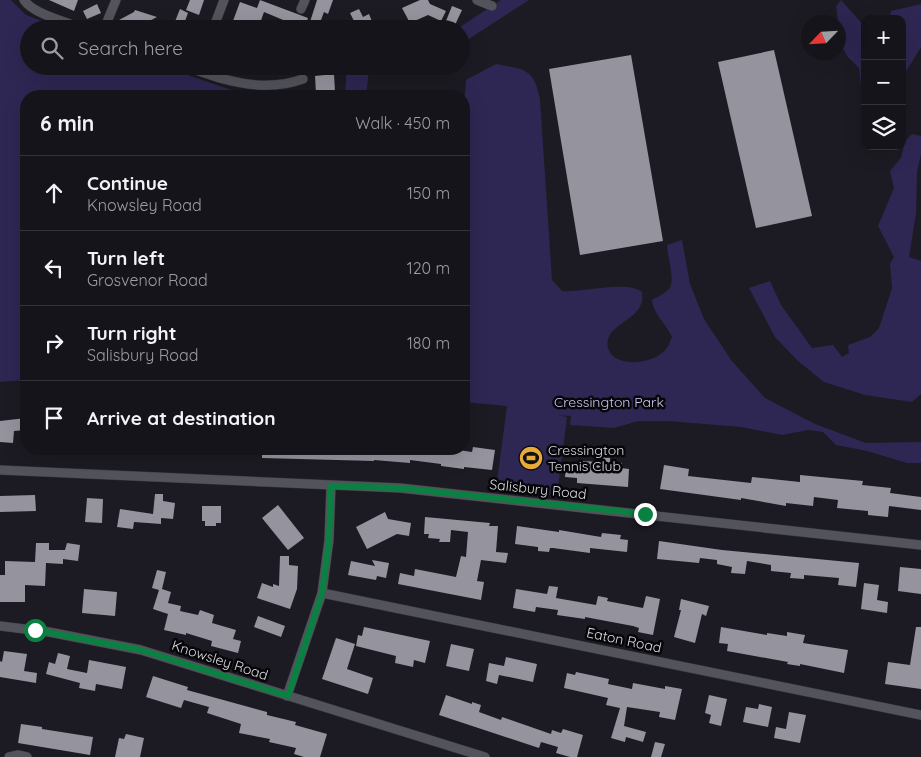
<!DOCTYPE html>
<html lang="en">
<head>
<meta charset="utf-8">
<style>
	body { margin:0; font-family:Quicksand,sans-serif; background:#1e1d23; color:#f1f3f6 }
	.controls { position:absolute; right:15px; top:15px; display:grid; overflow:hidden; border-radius:10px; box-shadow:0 5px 20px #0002 }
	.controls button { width:45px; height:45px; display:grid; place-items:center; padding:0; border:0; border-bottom:1px solid #343339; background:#15141a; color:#f1f3f6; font:25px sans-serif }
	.compass { position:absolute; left:801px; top:15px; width:45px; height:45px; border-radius:50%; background:#15141a; box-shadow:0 5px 20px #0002; rotate:245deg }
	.stop { position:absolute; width:15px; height:15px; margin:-11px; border:4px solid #0b8043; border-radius:50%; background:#fff }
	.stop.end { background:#0b8043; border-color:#fff; box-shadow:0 1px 5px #0008 }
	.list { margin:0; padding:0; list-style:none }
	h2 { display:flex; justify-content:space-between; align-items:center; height:65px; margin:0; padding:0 20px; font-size:21px }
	h2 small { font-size:16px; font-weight:400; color:#9d9ea2 }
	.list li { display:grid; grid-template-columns:32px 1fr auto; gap:15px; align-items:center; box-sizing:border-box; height:75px; padding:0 20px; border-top:1px solid #343339 }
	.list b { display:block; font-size:19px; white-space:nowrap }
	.list p { margin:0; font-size:16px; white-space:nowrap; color:#9d9ea2 }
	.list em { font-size:16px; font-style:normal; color:#9d9ea2 }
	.icon { flex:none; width:28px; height:28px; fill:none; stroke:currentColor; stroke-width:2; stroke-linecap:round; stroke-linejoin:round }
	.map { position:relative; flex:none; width:921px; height:757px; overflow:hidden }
	.search { position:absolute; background:#15141a; box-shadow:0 5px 20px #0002; left:20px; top:20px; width:450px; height:55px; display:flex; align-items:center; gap:12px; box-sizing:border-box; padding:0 18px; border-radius:28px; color:#9d9ea2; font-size:19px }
	.panel { position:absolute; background:#15141a; box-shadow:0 5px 20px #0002; left:20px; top:90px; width:450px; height:365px; border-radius:20px }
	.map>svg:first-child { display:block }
	.green { fill:#2e2753 }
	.building { fill:#95949e }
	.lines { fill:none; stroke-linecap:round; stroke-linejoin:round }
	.minor-casing { stroke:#35353b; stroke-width:10 }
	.minor { stroke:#53535c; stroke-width:9 }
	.route { stroke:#0b8043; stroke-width:6 }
	.labels { text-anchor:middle; stroke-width:5; stroke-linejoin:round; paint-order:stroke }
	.park-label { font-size:14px; fill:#cac7f2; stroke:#060609 }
	.poi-label { font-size:14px; fill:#dcdbe1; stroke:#060609; text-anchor:start }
	.street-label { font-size:14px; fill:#dcdbe1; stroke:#060609 }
</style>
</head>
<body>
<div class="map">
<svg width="921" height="757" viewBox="0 0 921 757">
	<rect width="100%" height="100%" fill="#1c1b23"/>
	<!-- green -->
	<g class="green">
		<path d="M0,0H11L26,15L63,29H29V66H173L179,72L237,92L302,94L307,96H26V380L0,382Z"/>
		<path d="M501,0H529L461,44V29H457Z"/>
		<path d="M841,0L865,27V122L859,68L847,56L841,45L836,6Z"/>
		<path d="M921,4V47L902,78V19H890L891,11Z"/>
		<path d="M496,64C525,70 534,68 540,100L552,280L562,291C582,293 625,280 642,292C642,296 643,301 641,304C635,322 603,326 608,348C613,368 650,364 662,353C667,350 670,342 672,337C666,323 654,316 652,300C658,297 665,293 669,289C676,281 667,256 667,245L682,240L690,284L704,319L731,360L765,398L815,424L866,443L921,442V463H907L867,451L836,445L823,432L808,430L782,435L741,427L668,421H638L614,428L570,425L571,416L557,415L567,417L557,496L496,489L507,406L464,402V110L466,80Z"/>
		<path d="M347,66H427L417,73L369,70L366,96H340H345Z"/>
		<path d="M912,134L921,136V154L917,171L916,213L909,257L921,261V394L912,402L865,395L824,382L798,361L775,337L749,288L770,281L781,305L812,348L833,345L842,357L849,353L848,345L870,337L879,328L892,288L890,264L894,257L878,226L894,188L890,171L901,158L905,141Z"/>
	</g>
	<!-- building -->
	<g class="building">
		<path d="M49,0H78L74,11Z"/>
		<path d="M190,0H204L199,15L186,10Z"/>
		<path d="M260,0L308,18L304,29H296L287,25L288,22L264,12L259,26L249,23L246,29H230L240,2L257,8Z"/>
		<path d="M317,0H333L328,14L324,12L318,28L309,25Z"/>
		<path d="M420,0H428L430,4L446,11L441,21L428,15L410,23L402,8Z"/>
		<path d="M97,4L101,13L87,19L83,11Z"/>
		<path d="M452,6L462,10L455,25L446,21Z"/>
		<path d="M180,9L188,13L182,29H172Z"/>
		<path d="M359,9L363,17L369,14L375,29H358L350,13Z"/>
		<path d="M135,10L157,17L134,29H123L119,20L134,12Z"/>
		<path d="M774,50L812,216L756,228L718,62Z"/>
		<path d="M631,55L663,241L580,255L549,69Z"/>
		<path d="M334,74L335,92L316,93L315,76Z"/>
		<path d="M26,418V430L14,431L13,443L0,442V421Z"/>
		<path d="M473,447L495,450L492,470L464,467V469L441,466V464L410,460V463L374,460V461L262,458V449H452L472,452Z"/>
		<path d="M599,457L610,458V462L622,463L621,468L629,469L628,487L577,483V478L565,477L566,467L583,469V461L599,462Z"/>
		<path d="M664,465L689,469L688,476L751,483L752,477L800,482V475L863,481L862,485L891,488L890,493L921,497V510L889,506L888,517L868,515V511L837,508L838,500L814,497L813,506L786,503V506L741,498V500L660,489Z"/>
		<path d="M155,494H163V501L175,503L173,519L161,518V524L134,522L133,529L117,527L120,509L153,514Z"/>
		<path d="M35,495L36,511L0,512V496Z"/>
		<path d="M87,498L103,499L102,523L85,522Z"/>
		<path d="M278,505L304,538L288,550L262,518Z"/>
		<path d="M202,506H221V523H216V526H205V521H202Z"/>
		<path d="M385,512L388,519L411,523L409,536L397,534L367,549L356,527Z"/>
		<path d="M425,517L490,523L489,526H498L496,552L508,553L506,563L481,560L477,581L484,582L481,600L398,584L400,573L414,576L415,569L456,577L461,556L466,557L468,532L451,530L450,542H439L440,539L428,538L429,534H424Z"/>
		<path d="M517,526L559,532V530L601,537L602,533L621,535L620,539L628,540L627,552L590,548V553L553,548H550L549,552L538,551V547L515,544Z"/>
		<path d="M659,541L722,550L859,563L856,587L838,585L839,578L804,575V579L790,578L791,573L771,571V565L747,561L745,574L731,573L732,567L717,564V560L700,558L699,563L657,559Z"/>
		<path d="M36,543H49V550H65L67,543L80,545L78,561L63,559V564L46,563L45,586L25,585V602H0V575H5V561L35,562Z"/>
		<path d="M280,556H289V565L298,566L297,589L290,609L257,598L262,583L273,587V584L279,586Z"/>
		<path d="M372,560L389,563L386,578L377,576L376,580L348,575L351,561L375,566Z"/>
		<path d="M900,567L921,569V594L898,591Z"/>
		<path d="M157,570L166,572L162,589L171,592L168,603L181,606L180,611L198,615L200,610L214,615L212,623L236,630L233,639L241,641L238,653L211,646L212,641L186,633V635L164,630L168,614L153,609L159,590L152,588Z"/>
		<path d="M864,583L879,585L877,600L888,602L887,613L861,609Z"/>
		<path d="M549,586L558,587L556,598L596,605L598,596L608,598L607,601L643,608L646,596L660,599L653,635L638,632L639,628L633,626L585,617V619L557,615L558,610L536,607L535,612L513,608L516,589L547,594Z"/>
		<path d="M84,589L117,592L115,616L82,613Z"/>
		<path d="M681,599L709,606L706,616L702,614L695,643L674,637L681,610H679Z"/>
		<path d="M258,616L285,626L281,637L254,627Z"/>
		<path d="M364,627L430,641L425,663L414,660L413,667L395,663L396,656L356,646L358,635L362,636Z"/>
		<path d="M721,627L767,635V633L787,636V632L805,635L803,643L848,650L844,673L800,664V666L787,664L788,662L727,651L728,644L719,643Z"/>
		<path d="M916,627H921V689L885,684L888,662L910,665Z"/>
		<path d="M336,638L355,644L347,669L373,678L368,694L322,679Z"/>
		<path d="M451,644L474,649L469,671L446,666Z"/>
		<path d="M4,651L27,654L24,671L37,673L36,683L0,677V661L2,662Z"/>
		<path d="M58,653L70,656L67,669L87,673L89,660L126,667L122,689L96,684L95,691L79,688L80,683L46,674L49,662L55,664Z"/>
		<path d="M506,657L537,664L533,682L499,675L497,684L486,681L489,663L504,666Z"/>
		<path d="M576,672L609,679L608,684L632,689L633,683L665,689V686L682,689L675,720L659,717L660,712L627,707L624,726L646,732L643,742L626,737L625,742L611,738L620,708L606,705L608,698L564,688L567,673L575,675Z"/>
		<path d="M153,676L188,687L187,690L267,712V715L296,722L295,725L327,734L320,757H304L294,754L296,748L269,742L270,739L239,733L241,724L207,713L209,707L184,700L181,708L146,697Z"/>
		<path d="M446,695L472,704V702L481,705L479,712L501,720L502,717L551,734L552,730L561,733L563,729L583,735L577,757H570L556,753L558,747L541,742L539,748L439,715Z"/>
		<path d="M709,695L727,699L721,726L709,723L711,715L705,713Z"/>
		<path d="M759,704L772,707L768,727L743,722L746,707L758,709Z"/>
		<path d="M789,712L806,715L800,743L774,738L776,727L786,729Z"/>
		<path d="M21,724L42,727V729L93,737L90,755L18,743Z"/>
		<path d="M126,734L144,738L140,757H115L119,738L124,739Z"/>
		<path d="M655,742L665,744L661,757H651Z"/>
	</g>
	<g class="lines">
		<!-- minor casing -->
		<g class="minor-casing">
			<g id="minor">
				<path d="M24,0C33,14 69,23 85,29"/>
				<path d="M477,0L492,6"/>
				<path d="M301,9L305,0"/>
				<path d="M104,29L116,0"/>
				<path d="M213,29L224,0"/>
				<path d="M186,66C223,81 264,93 303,79"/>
				<path d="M0,470L400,488L921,545"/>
				<path d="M322,593L921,715"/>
				<path d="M0,626L49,632L141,650L485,757"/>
				<path d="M287,696L322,593L329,540L331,486"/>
				<path d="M9,757L18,755L27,757"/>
			</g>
		</g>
		<!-- minor -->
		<use href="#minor" class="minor"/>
	</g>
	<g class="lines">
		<!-- route -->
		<path class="route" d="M35,630L141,650L288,696L322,593L329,540L331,486L400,488L645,514"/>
	</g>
	<!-- icons -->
	<defs>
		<g id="stadium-disc" transform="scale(1.25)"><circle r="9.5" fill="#e8ab37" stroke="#060609"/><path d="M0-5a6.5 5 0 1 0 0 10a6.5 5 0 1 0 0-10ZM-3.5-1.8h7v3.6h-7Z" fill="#111"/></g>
	</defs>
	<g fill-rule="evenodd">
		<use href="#stadium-disc" x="531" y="458"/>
	</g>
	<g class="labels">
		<!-- park labels -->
		<g class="park-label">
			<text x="609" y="407">Cressington Park</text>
		</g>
		<!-- poi labels -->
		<g class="poi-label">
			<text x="548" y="455">Cressington<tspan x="548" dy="16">Tennis Club</tspan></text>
		</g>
		<!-- street labels -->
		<g class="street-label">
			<text transform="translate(538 489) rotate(6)" y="5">Salisbury Road</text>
			<text transform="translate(624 640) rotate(12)" y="5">Eaton Road</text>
			<text transform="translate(220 660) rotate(18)" y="5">Knowsley Road</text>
		</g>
	</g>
</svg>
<div class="controls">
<button>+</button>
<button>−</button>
<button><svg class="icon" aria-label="layers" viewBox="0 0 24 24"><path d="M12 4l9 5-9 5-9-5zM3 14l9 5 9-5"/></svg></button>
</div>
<svg class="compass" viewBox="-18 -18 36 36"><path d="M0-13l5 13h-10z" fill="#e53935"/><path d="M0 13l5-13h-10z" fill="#9d9ea2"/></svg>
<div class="stop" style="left:35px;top:630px"></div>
<div class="stop end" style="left:645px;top:514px"></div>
<div class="search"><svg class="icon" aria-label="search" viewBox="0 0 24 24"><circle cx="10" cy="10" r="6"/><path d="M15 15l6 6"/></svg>Search here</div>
<section class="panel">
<h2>6 min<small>Walk · 450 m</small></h2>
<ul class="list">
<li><svg class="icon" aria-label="ahead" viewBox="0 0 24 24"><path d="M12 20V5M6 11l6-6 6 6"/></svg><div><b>Continue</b><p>Knowsley Road</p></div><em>150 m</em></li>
<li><svg class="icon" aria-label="left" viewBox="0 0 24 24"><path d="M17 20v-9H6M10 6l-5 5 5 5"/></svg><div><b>Turn left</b><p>Grosvenor Road</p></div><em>120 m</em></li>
<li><svg class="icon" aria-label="right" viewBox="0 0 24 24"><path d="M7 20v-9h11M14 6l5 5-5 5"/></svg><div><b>Turn right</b><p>Salisbury Road</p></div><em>180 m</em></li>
<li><svg class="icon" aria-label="arrive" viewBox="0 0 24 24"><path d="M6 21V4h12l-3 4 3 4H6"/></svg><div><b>Arrive at destination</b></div></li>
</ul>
</section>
</div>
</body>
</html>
